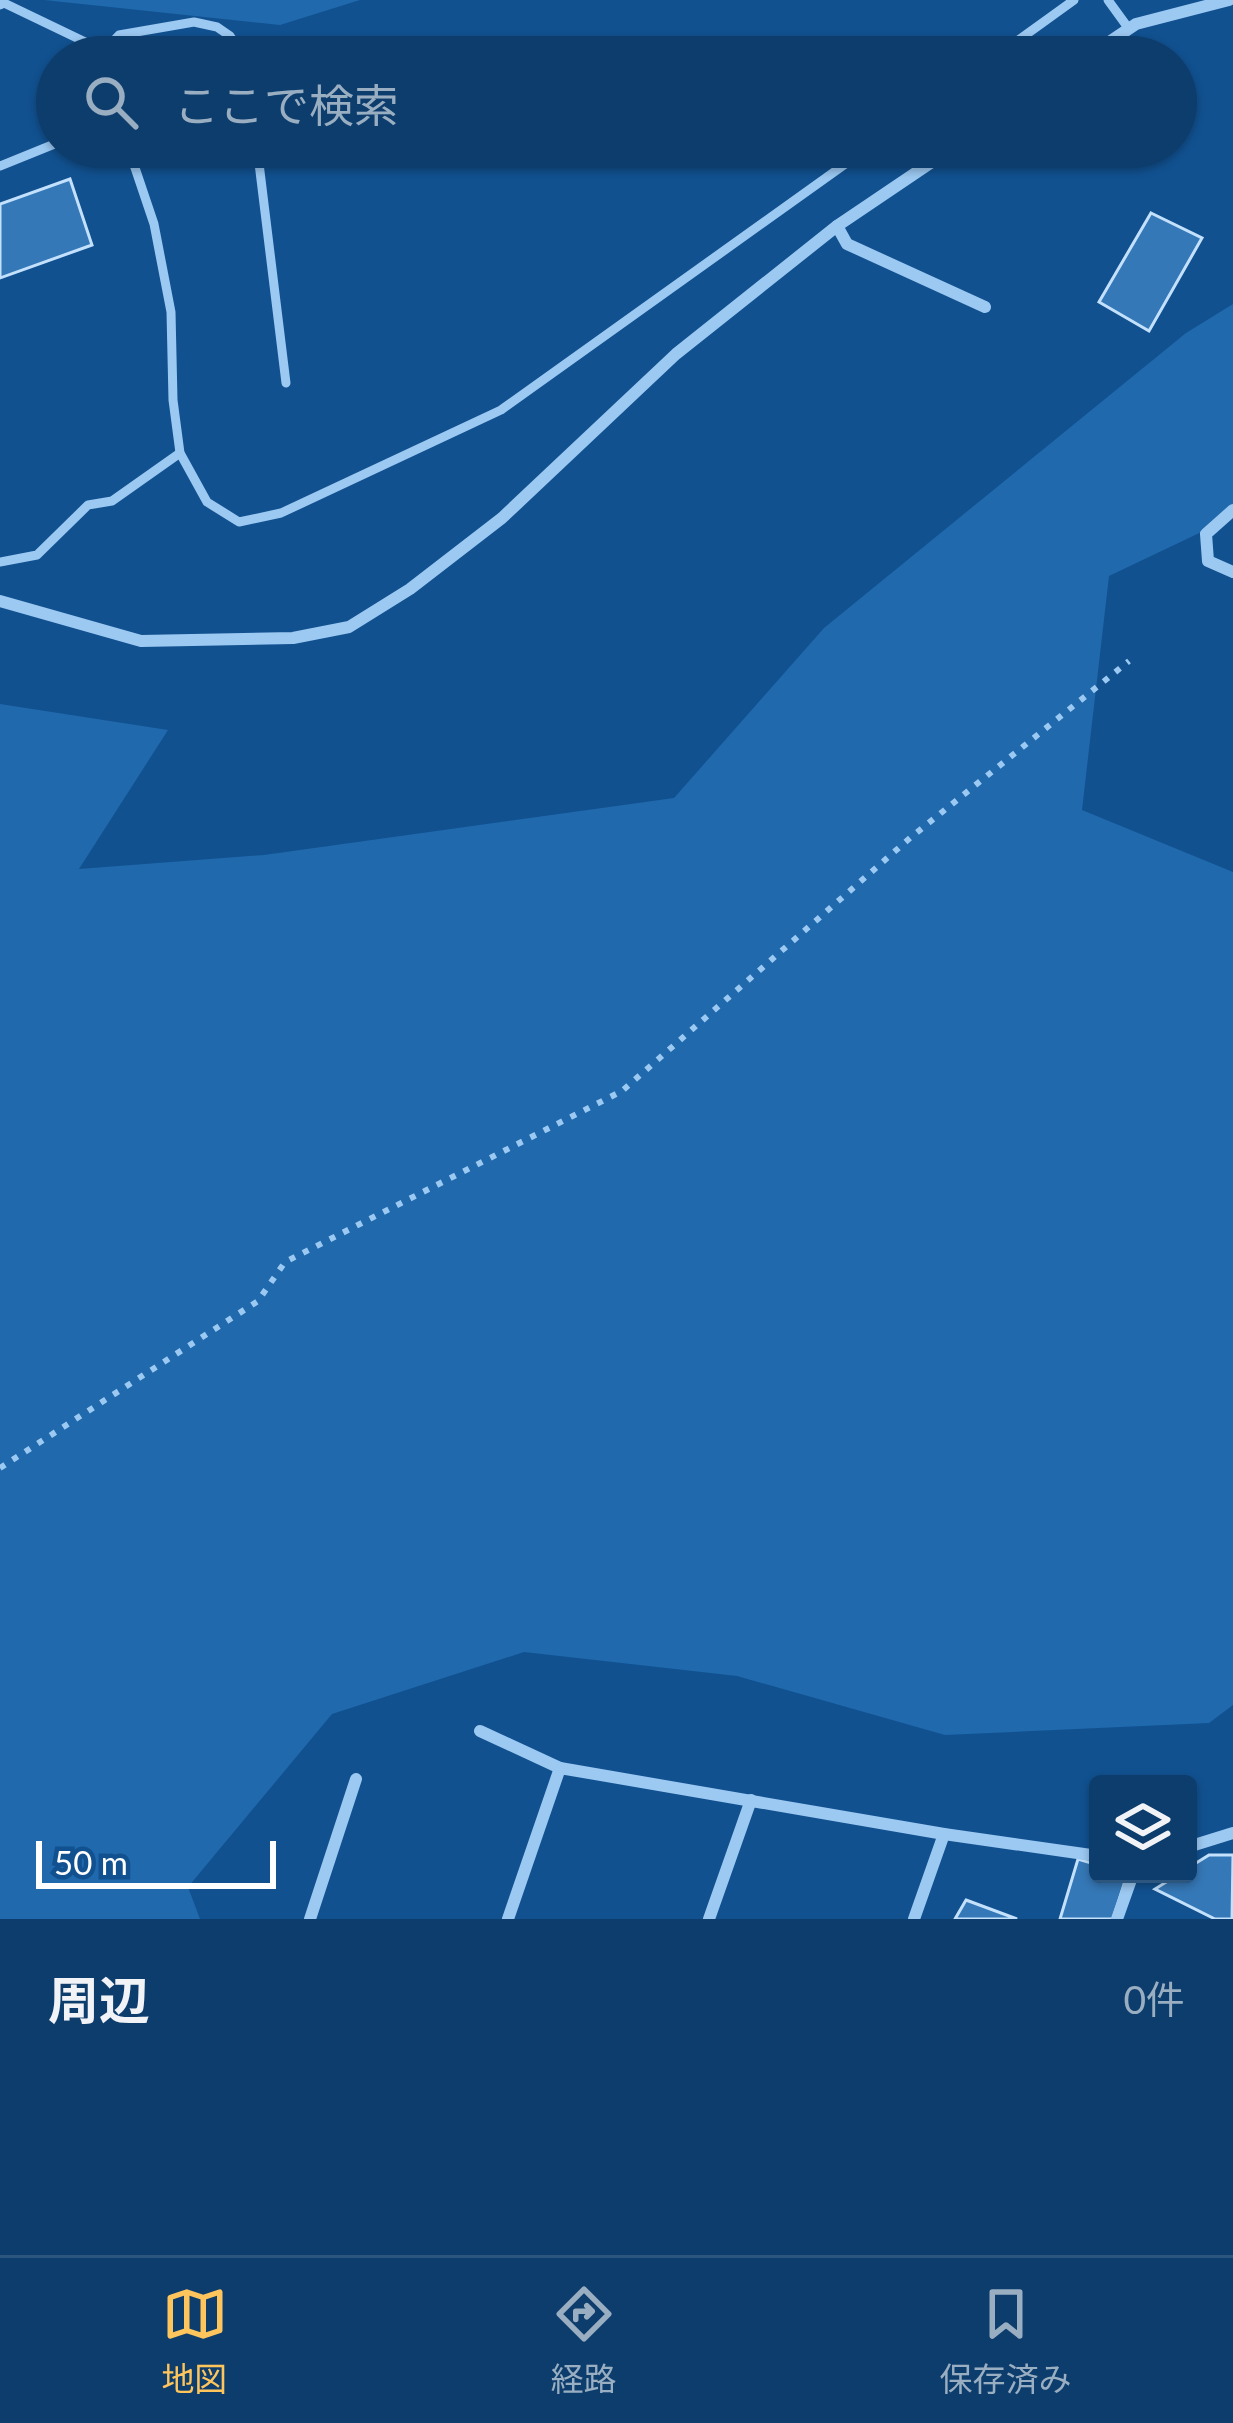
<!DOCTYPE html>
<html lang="ja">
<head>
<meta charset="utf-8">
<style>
	body { margin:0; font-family:Lato,"Noto Sans JP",sans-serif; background:#1b4874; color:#f1f3f6 }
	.controls { position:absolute; right:36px; bottom:36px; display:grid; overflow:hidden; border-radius:12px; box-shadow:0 3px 9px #0004 }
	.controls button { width:108px; height:108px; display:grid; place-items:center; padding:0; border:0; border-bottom:3px solid #2d567f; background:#0d3d6c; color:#f1f3f6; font:60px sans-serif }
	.scale { position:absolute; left:36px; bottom:30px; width:240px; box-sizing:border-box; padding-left:12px; border:6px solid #fff; border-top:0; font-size:33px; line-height:42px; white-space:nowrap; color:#fff; -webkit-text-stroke:9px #115190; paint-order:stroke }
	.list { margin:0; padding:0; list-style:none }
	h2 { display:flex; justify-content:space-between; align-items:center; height:156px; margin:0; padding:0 48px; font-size:51px }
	h2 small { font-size:39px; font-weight:400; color:#9aaec2 }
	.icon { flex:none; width:66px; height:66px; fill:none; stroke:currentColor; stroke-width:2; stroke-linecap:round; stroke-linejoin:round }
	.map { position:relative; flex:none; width:1233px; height:1919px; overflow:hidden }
	.search { position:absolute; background:#0d3d6c; box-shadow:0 3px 9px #0004; left:36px; right:36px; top:36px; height:132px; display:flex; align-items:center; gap:30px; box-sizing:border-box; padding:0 42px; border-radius:66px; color:#9aaec2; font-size:45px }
	.sheet { height:336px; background:#0d3d6c }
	nav { display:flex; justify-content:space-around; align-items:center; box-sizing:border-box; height:168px; border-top:3px solid #2d567f; background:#0d3d6c; font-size:33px; color:#9aaec2 }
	nav a { display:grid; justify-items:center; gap:6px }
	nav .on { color:#ffc55d }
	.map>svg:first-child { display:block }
	.green { fill:#2069ad }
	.building { fill:#3578b7; stroke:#c3e1fd; stroke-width:3 }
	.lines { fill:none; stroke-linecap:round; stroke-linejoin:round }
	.path { stroke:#9cc9f2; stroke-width:6; stroke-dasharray:6 9; stroke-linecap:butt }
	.service { stroke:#9cc9f2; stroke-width:9 }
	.minor { stroke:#9cc9f2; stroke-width:12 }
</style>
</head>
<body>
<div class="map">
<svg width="1233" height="1919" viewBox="0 0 1233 1919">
	<rect width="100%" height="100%" fill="#115190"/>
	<!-- green -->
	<g class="green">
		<path d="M44,0H360L280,25Z"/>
		<path d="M1233,304V517L1109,576L1082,810L1233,872V1705L1209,1723L945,1735L737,1676L524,1652L332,1714L188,1887L200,1919H0V704L168,730L79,869L264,855L674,798L824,628L1186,333Z"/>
	</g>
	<!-- building -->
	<g class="building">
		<path d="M70,179L92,245L0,278V204Z"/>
		<path d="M1151,213L1202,238L1149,331L1099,302Z"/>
		<path d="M1209,1855H1233L1232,1919H1215L1155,1889L1179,1874H1188V1868Z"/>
		<path d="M1078,1859L1098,1865V1874L1127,1875L1113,1919H1060Z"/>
		<path d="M966,1900L1017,1919H955Z"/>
	</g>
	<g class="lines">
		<!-- path -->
		<path class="path" d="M0,1468L258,1301L285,1262L622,1091L910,838L1129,661"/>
		<!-- service -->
		<g class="service">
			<path d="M1108,0L1129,29"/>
			<path d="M0,5L4,3L104,51"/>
			<path d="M104,51L119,35L194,22L217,27L230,36L244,57"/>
			<path d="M995,57L1074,0"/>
			<path d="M128,147L154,224L171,312L173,400L180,453L207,502L239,522L281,513L501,410L869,147"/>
			<path d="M257,147L286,383"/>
			<path d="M0,166L57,143"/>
			<path d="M0,562L37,555L88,505L112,501L180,453"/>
		</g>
		<!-- minor -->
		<g class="minor">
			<path d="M1087,57L1136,24L1229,0"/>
			<path d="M837,226L847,244L985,307"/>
			<path d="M1233,510L1206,534L1208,561L1233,572"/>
			<path d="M0,601L141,641L293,638L349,627L410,589L502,518L676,354L837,226L954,147"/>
			<path d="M480,1731L560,1768"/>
			<path d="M1188,1847L1233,1833"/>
			<path d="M310,1919L356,1779"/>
			<path d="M508,1919L560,1768L944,1834L1098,1856"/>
			<path d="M709,1919L751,1800"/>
			<path d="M914,1919L944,1834"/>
			<path d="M1117,1919L1133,1874"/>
		</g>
	</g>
</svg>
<div class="controls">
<button><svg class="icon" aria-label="layers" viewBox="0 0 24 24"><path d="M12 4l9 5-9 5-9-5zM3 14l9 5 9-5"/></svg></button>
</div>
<div class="scale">50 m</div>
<div class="search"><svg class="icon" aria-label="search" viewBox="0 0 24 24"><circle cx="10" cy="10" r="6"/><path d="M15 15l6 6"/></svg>ここで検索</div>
</div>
<section class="sheet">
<h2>周辺<small>0件</small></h2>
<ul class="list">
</ul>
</section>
<nav>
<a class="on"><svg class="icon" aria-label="map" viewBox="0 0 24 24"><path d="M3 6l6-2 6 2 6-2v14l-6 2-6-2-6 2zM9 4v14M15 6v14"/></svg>地図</a>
<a><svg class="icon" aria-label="directions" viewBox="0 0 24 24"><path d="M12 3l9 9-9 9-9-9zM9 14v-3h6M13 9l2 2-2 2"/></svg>経路</a>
<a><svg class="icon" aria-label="saved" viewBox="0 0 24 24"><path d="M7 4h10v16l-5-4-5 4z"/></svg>保存済み</a>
</nav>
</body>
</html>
